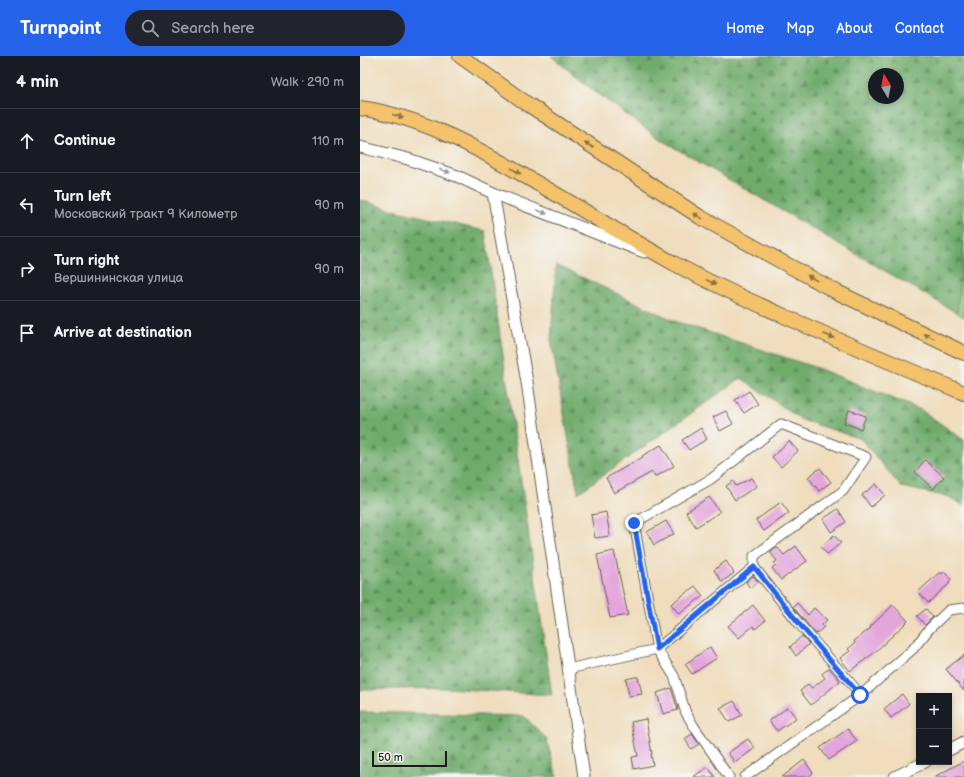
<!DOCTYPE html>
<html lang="en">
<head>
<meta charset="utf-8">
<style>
	body { margin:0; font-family:"Balsamiq Sans",sans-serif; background:#20242c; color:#f1f3f6 }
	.controls { position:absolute; right:12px; bottom:12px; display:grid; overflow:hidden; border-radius:0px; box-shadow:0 2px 6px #0003 }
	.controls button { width:36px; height:36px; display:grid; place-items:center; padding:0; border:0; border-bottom:1px solid #363941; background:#171b24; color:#f1f3f6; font:20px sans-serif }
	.compass { position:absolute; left:508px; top:12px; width:36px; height:36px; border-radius:50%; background:#171b24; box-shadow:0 2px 6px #0003; rotate:350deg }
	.scale { position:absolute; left:12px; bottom:10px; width:75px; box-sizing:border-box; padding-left:4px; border:2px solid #1c1c1c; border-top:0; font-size:11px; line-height:14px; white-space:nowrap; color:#1c1c1c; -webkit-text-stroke:3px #f6f6f2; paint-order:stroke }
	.stop { position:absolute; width:12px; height:12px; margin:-9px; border:3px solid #2563eb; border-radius:50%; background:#fff }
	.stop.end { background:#2563eb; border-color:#fff; box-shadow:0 1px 4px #0008 }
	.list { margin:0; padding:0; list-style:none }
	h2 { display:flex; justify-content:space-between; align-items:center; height:52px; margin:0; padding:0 16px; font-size:17px }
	h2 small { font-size:13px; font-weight:400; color:#9ea1a6 }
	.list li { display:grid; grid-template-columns:26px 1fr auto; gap:12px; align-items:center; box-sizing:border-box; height:64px; padding:0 16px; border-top:1px solid #363941 }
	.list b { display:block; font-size:15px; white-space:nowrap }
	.list p { margin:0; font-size:13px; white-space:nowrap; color:#9ea1a6 }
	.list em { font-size:13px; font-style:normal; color:#9ea1a6 }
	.icon { flex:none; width:22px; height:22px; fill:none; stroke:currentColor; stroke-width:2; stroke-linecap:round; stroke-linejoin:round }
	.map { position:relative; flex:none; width:604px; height:721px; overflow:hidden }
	header { display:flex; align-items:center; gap:24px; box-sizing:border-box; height:56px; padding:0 20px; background:#2563eb; color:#fff }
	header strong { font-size:19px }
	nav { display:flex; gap:22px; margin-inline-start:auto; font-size:14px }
	.search { width:280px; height:36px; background:#20242c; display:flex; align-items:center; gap:10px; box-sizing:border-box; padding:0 14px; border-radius:22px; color:#9ea1a6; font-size:15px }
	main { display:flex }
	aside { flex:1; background:#171b24 }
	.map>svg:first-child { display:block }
	.forest { fill:url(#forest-firs); stroke:#466444; fill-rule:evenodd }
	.garden { fill:url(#garden-furrows); stroke:#53714c }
	.building { fill:#e3a5dc }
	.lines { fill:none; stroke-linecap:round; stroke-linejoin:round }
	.minor-casing { stroke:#666054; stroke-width:11 }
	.tertiary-casing { stroke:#666054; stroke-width:13 }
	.primary-casing { stroke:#666054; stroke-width:16 }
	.minor { stroke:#fff; stroke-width:9 }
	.tertiary { stroke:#fff; stroke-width:11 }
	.primary { stroke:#f3c26a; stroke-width:14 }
	.oneway { fill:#886f43 }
	.oneway2 { fill:#999 }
	.route { stroke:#2563eb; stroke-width:5 }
</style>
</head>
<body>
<header>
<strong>Turnpoint</strong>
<div class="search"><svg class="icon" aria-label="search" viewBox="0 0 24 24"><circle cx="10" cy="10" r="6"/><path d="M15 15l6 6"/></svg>Search here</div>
<nav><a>Home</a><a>Map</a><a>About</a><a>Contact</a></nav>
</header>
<main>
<aside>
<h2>4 min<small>Walk · 290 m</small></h2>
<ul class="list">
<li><svg class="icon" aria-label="ahead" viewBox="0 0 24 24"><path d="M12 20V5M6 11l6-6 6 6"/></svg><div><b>Continue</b></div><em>110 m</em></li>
<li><svg class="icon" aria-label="left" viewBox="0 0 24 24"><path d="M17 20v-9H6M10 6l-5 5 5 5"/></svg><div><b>Turn left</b><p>Московский тракт 9 Километр</p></div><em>90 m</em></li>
<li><svg class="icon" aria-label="right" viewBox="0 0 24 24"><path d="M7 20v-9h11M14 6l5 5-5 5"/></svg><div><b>Turn right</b><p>Вершининская улица</p></div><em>90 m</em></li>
<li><svg class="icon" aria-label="arrive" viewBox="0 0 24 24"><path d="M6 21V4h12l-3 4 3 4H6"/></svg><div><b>Arrive at destination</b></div></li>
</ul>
</aside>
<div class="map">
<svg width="604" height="721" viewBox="0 0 604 721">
	<defs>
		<pattern id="forest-firs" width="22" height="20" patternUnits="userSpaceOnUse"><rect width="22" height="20" fill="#6fab6c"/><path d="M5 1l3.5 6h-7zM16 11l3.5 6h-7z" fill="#5a8a58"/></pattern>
		<pattern id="garden-furrows" width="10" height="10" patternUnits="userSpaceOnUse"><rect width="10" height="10" fill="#8ac67c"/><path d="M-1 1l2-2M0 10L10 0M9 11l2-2" fill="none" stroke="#76aa6b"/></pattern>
	</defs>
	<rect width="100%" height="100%" fill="#f6f6f2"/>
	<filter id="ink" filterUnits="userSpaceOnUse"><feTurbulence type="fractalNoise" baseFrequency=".025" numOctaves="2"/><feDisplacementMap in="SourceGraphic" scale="8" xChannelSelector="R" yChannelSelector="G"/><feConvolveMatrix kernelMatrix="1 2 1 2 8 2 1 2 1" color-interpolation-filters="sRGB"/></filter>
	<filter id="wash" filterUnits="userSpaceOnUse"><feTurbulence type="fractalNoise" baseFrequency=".012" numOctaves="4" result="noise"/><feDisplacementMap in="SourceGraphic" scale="16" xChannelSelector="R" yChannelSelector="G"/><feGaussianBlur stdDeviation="0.9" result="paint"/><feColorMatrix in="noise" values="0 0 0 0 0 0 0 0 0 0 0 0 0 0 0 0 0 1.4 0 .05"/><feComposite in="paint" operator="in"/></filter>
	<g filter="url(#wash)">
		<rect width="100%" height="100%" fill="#efddbd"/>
		<!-- forest -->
		<g class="forest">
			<path d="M191,0H604V187L597,257L303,85L230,32ZM514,18H538V42H514Z"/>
			<path d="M0,144L37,155L125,175L192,639L85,632L0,634Z"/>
			<path d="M196,209L315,265L460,313L561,354L604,384V450L589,441L541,431L501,383L442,364L381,322L218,437L191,284Z"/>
			<path d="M0,656L164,660L186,682L197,721H0Z"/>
		</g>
		<!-- garden -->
		<path class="garden" d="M604,187V261L597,257Z"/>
		<g id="blocks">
			<!-- building -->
			<g class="building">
				<path d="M389,335L398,348L384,357L375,344Z"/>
				<path d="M489,354L506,360L501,373L484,367Z"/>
				<path d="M366,355L373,368L360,375L353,361Z"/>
				<path d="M341,372L347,383L329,394L322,384Z"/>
				<path d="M429,385L438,395L421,411L412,401Z"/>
				<path d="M301,389L314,410L295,421L292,416L254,437L246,422L283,401L282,400Z"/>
				<path d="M565,404L584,421L573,433L555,416Z"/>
				<path d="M460,412L471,426L459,435L448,421Z"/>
				<path d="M391,422L397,430L375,444L366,430L373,425L376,430Z"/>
				<path d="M516,428L525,439L511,451L502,439Z"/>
				<path d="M349,441L360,456L336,471L326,456Z"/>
				<path d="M421,446L429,457L404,475L396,464Z"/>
				<path d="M478,453L486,466L471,476L463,463Z"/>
				<path d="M246,456L250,480L235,482L231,459Z"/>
				<path d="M306,465L314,478L294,489L287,476Z"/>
				<path d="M474,479L481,487L467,498L461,491Z"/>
				<path d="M436,490L447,505L421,524L412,512L416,509L414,507L417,505L410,496L417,491L424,499Z"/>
				<path d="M254,495L268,559L250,562L237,499Z"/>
				<path d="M366,505L374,517L362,526L354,514Z"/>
				<path d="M580,516L582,518L584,516L591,523L589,526L590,527L568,547L558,536Z"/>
				<path d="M393,520L398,526L390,532L386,526Z"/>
				<path d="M335,530L343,540L319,558L311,548Z"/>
				<path d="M437,547L448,559L454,552L467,564L462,569L464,571L456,578L433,551Z"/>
				<path d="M393,549L405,565L395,573L393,570L379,582L368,570Z"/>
				<path d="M533,549L548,565L514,597L490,615L480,602L490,595L488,593L495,587L494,585L511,572L510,571Z"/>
				<path d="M566,553L573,561L565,569L557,560Z"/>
				<path d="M442,580L449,588L436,600L430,591Z"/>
				<path d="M350,591L357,602L332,618L325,608Z"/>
				<path d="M604,599V635L586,613Z"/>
				<path d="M469,612L480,625L451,649L440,635L448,628L452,632L465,622L462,618Z"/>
				<path d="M275,621H278L282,638L269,640L266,623Z"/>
				<path d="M311,632L318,654L303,658L297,637Z"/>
				<path d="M542,638L549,648L531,662L524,653Z"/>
				<path d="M374,645L382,659L369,666L360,652Z"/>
				<path d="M428,651L436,662L417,675L409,665Z"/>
				<path d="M286,663L292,698H291L293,709L274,713L272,701L278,700L271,666Z"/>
				<path d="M488,673L497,685L469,704L460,692Z"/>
				<path d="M332,678L339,688L331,693L325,683Z"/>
				<path d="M388,683L395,692L375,707L368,697Z"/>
				<path d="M444,704L453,717L448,721H422Z"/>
				<path d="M604,705V721H574Z"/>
				<path d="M348,711L355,721H333Z"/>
			</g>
		</g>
	</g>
	<g filter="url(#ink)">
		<use href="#blocks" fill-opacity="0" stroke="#666054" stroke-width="1"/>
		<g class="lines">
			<!-- minor casing -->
			<g class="minor-casing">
				<g id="minor">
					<path d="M394,511L441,570L501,639"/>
					<path d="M208,613L297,593L394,511V500L483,435L506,401L421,368L351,423L274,467L297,593L314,620L326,657L335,672L369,721"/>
					<path d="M385,721L501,639L553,593L570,572L589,554L604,552"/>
				</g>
			</g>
			<!-- tertiary casing -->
			<g class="tertiary-casing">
				<g id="tertiary">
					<path d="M0,91L48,103L97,120L133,137L284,196"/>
					<path d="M133,137L167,326L224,721"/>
					<path d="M589,694L604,686"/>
					<path d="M535,721L565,706"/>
				</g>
			</g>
			<!-- primary casing -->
			<g class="primary-casing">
				<g id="primary">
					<path d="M100,0L166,47L340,161L477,236L604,297"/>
					<path d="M0,52C64,61 121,94 175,126C222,153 268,182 315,208C350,227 388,244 424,260C484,287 544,312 604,337"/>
				</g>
			</g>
			<!-- minor -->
			<use href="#minor" class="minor"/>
			<!-- tertiary -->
			<use href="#tertiary" class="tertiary"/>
			<!-- primary -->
			<use href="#primary" class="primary"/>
		</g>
		<!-- one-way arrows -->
		<defs><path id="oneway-solid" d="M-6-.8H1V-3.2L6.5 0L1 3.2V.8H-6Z"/></defs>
		<g class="oneway">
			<use href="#oneway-solid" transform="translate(38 60) rotate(15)"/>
			<use href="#oneway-solid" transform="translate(229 89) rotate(-147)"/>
			<use href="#oneway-solid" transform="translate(156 115) rotate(30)"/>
			<use href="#oneway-solid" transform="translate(338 160) rotate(-149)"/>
			<use href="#oneway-solid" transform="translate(452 222) rotate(-151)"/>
			<use href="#oneway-solid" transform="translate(351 226) rotate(26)"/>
			<use href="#oneway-solid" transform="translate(469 280) rotate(23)"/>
			<use href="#oneway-solid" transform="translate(569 280) rotate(-154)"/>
		</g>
		<g class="oneway2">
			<use href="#oneway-solid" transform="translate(85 115) rotate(19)"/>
			<use href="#oneway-solid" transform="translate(182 156) rotate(21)"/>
		</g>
	</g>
	<g class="lines" filter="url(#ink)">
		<!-- route -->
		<path class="route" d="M274,467L297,593L394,511L441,570L500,639"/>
	</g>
</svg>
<div class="controls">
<button>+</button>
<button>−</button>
</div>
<svg class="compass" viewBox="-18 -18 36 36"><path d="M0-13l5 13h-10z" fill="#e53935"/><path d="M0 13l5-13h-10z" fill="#9ea1a6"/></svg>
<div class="scale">50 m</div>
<div class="stop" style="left:500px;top:639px"></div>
<div class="stop end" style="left:274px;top:467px"></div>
</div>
</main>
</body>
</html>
